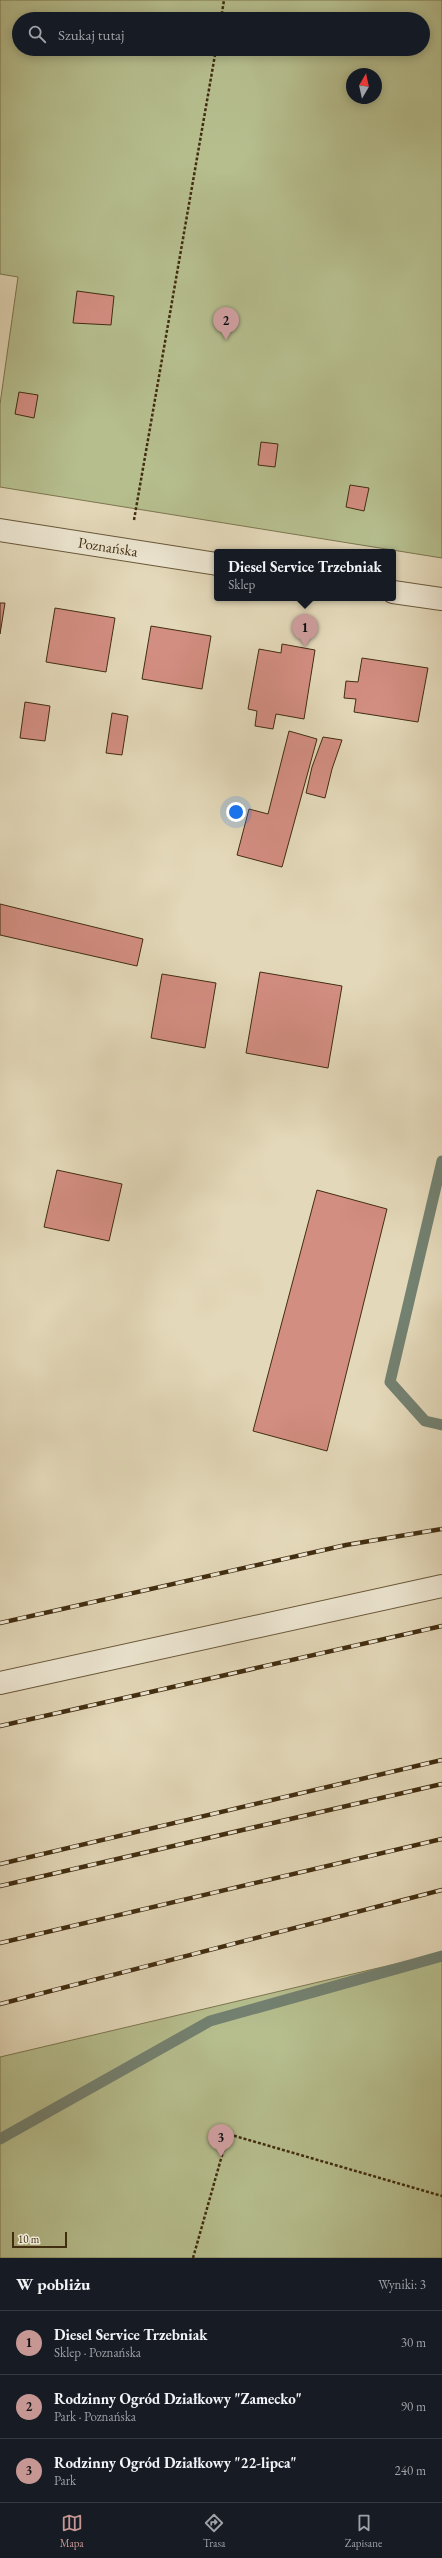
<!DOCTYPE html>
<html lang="pl">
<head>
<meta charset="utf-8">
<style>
	body { margin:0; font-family:"EB Garamond",serif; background:#20242c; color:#f1f3f6 }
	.compass { position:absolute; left:346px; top:68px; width:36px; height:36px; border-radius:50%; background:#171b24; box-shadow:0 2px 10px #0003; rotate:9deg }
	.scale { position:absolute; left:12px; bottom:10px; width:55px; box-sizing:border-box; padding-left:4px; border:2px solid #412d10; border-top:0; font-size:11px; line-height:14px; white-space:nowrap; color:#412d10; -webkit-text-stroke:3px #ede6d2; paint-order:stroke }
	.you { position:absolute; left:236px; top:812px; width:14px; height:14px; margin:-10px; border:3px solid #fff; border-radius:50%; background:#1a73e8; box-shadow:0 0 0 6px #1a73e833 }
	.badge { display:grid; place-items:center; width:26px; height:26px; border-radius:50%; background:#c59692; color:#111; font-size:13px; font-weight:700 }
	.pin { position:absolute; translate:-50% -33px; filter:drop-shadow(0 1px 2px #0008) }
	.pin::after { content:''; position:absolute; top:21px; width:14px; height:12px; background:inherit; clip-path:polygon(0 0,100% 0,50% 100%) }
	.popup { position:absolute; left:214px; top:549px; width:182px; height:52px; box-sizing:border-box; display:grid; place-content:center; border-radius:4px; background:#171b24; filter:drop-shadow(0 1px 3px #0005); font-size:13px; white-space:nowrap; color:#9ea1a6 }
	.popup b { font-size:15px; color:#f1f3f6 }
	.popup::after { content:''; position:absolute; left:50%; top:100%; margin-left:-8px; border:8px solid transparent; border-top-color:#171b24 }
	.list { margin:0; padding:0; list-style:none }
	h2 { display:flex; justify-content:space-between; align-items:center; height:52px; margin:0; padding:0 16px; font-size:17px }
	h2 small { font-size:13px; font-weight:400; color:#9ea1a6 }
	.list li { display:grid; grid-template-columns:26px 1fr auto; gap:12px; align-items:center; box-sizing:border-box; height:64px; padding:0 16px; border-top:1px solid #363941 }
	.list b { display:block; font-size:15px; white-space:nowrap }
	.list p { margin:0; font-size:13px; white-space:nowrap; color:#9ea1a6 }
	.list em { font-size:13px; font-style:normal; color:#9ea1a6 }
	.icon { flex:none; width:22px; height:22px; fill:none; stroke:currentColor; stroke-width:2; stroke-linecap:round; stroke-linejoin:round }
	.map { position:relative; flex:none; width:442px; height:2258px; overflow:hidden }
	.search { position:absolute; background:#171b24; box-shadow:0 2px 10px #0003; left:12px; right:12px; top:12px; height:44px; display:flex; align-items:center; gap:10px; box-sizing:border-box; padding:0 14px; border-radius:22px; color:#9ea1a6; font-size:15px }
	.sheet { height:244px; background:#171b24 }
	nav { display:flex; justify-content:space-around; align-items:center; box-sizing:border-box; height:56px; border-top:1px solid #363941; background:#171b24; font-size:11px; color:#9ea1a6 }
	nav a { display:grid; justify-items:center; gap:2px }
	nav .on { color:#c59692 }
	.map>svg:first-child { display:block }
	.green { fill:#b6be8e; stroke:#7c764f; fill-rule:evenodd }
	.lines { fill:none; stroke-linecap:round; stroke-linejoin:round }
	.stream { stroke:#738171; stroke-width:11 }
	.building { fill:#d38e82; stroke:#412d10 }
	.minor-casing { stroke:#6a583a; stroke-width:24 }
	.path { stroke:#412d10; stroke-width:2.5; stroke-dasharray:3 2; stroke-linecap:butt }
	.minor { stroke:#ede6d2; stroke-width:22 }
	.rail-casing { stroke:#412d10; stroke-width:4.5 }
	.rail { stroke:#ede6d2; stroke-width:3; stroke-dasharray:9; stroke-linecap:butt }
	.labels { text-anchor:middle; stroke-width:3.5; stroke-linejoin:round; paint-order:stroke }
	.street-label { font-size:15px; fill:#412d10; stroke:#ede6d2 }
</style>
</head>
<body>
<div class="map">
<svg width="442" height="2258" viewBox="0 0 442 2258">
	<rect width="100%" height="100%" fill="#e3d8b9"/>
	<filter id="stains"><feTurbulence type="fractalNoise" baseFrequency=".005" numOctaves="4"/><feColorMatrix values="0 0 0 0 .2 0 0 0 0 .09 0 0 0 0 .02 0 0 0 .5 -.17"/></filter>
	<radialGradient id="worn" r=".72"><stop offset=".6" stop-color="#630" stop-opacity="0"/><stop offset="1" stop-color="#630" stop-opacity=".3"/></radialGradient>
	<!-- green -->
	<g class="green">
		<path d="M0,0H442V558L0,487V404L18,277L0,274ZM19,19H423V49H19ZM352,74H376V98H352Z"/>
		<path d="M442,1953V2258H0V2057Z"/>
	</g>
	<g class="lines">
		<!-- stream -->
		<g class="stream">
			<path d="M442,1161L390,1382L425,1421L442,1425"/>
			<path d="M0,2139L210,2021L442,1956"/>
		</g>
	</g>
	<!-- building -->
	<g class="building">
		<path d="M77,291L114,296L111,325L73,323Z"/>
		<path d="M19,392L38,395L34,418L15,414Z"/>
		<path d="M261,442L278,444L275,467L258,465Z"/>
		<path d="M350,485L369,488L364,511L346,507Z"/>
		<path d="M0,603H5L0,634Z"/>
		<path d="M55,608L115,618L106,672L46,662Z"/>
		<path d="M151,626L211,636L202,689L142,679Z"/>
		<path d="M282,644L315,650L304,719L276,714L273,729L255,726L257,711L248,709L259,649L281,653Z"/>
		<path d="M362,658L428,668L418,722L354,712L356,699L344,698L346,681L358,682Z"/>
		<path d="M25,702L50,706L45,741L20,738Z"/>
		<path d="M112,713L128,716L122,755L106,753Z"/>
		<path d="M289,731L317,739L282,867L237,855L249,809L268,814Z"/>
		<path d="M323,737L342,740L332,769L325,798L306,793L312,767Z"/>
		<path d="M0,904L143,939L137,966L0,935Z"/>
		<path d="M260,972L342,986L328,1068L246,1053Z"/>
		<path d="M162,974L216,983L205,1048L151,1038Z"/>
		<path d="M57,1170L122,1184L109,1241L44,1227Z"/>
		<path d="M317,1190L387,1209L327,1451L253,1431Z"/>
	</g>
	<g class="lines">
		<!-- minor casing -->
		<g class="minor-casing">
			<g id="minor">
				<path d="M0,530L217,564"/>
				<path d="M393,592L442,599"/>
				<path d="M0,1683L442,1586"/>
			</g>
		</g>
		<!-- path -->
		<g class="path">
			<path d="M221,19L224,0"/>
			<path d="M134,520L216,49"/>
			<path d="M193,2258L228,2134L442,2196"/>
		</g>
		<!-- minor -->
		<use href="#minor" class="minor"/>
		<!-- rail casing -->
		<g class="rail-casing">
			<g id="rail">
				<path d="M0,1623L346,1545L442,1529"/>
				<path d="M0,1726L442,1626"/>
				<path d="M0,1864L442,1760"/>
				<path d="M0,1886L442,1784"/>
				<path d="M0,1943L442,1839"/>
				<path d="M0,2004L442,1890"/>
			</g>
		</g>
		<!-- rail -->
		<use href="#rail" class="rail"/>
	</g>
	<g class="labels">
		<!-- street labels -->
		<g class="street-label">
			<text transform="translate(108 547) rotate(9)" y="5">Poznańska</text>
		</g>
	</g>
	<rect width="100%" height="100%" filter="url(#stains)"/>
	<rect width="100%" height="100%" fill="url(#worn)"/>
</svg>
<svg class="compass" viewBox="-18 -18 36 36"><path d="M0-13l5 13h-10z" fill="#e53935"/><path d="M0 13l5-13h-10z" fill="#9ea1a6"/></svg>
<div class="scale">10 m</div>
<div class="you"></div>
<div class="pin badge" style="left:305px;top:647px">1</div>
<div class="popup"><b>Diesel Service Trzebniak</b>Sklep</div>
<div class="pin badge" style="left:226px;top:340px">2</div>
<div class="pin badge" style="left:221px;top:2157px">3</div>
<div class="search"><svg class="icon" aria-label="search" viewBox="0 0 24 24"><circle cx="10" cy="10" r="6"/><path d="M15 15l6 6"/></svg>Szukaj tutaj</div>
</div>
<section class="sheet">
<h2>W pobliżu<small>Wyniki: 3</small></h2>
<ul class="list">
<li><span class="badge">1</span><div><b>Diesel Service Trzebniak</b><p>Sklep · Poznańska</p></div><em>30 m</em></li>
<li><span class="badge">2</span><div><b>Rodzinny Ogród Działkowy &quot;Zamecko&quot;</b><p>Park · Poznańska</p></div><em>90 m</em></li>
<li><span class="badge">3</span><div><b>Rodzinny Ogród Działkowy &quot;22-lipca&quot;</b><p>Park</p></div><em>240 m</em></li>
</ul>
</section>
<nav>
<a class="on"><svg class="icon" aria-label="map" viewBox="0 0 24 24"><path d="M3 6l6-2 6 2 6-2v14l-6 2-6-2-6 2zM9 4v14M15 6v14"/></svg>Mapa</a>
<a><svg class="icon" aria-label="directions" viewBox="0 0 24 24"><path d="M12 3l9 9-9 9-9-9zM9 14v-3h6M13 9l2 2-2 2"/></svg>Trasa</a>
<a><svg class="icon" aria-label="saved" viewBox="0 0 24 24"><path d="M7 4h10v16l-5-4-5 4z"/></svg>Zapisane</a>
</nav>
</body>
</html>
